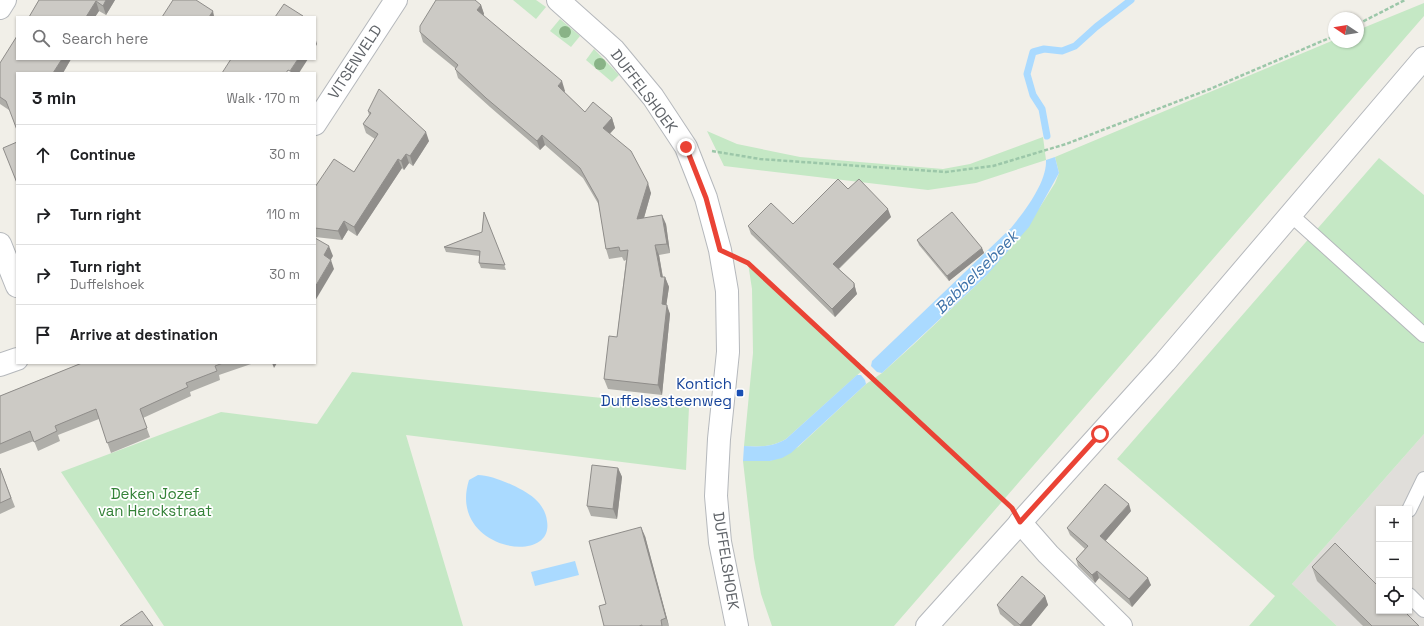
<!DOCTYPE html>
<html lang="en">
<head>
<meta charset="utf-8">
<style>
	body { margin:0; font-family:"Space Grotesk",sans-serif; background:#f2f2f2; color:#202124 }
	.controls { position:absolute; right:12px; bottom:12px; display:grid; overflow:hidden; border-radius:0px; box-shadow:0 1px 3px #0004 }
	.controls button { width:36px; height:36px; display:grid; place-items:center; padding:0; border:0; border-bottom:1px solid #e0e0e0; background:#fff; color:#202124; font:20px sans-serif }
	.compass { position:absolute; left:1328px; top:12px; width:36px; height:36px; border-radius:50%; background:#fff; box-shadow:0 1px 3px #0004; rotate:282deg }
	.stop { position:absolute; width:12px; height:12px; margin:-9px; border:3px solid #ea4335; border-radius:50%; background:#fff }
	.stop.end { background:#ea4335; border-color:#fff; box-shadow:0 1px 4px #0008 }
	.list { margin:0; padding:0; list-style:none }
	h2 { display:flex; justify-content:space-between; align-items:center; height:52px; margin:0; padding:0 16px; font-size:17px }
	h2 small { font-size:13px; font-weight:400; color:#757577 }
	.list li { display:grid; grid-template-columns:26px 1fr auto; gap:12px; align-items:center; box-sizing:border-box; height:60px; padding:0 16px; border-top:1px solid #e0e0e0 }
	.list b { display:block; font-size:15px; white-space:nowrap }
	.list p { margin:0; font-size:13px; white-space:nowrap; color:#757577 }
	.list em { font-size:13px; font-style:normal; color:#757577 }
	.icon { flex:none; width:22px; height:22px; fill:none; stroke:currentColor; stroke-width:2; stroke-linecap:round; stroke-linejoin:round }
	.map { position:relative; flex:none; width:1424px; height:626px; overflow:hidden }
	.search { position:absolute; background:#fff; box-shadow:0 1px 3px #0004; left:16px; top:16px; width:300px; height:44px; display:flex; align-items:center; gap:10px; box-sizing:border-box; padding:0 14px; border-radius:0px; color:#757577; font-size:15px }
	.panel { position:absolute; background:#fff; box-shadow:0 1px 3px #0004; left:16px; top:72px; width:300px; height:292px; border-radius:0px }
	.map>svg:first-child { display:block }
	.industrial { fill:#e0deda; fill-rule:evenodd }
	.green { fill:#c5e8c5 }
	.water { fill:#aadaff }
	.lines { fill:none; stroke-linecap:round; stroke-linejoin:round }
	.stream { stroke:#aadaff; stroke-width:7 }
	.service-casing { stroke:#b5b8bc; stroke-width:16 }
	.minor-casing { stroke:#b5b8bc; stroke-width:24 }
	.tertiary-casing { stroke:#b5b8bc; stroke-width:24 }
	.path { stroke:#9cc7a9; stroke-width:2.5; stroke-dasharray:4 2; stroke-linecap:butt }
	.service { stroke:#fff; stroke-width:14 }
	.minor { stroke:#fff; stroke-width:22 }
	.tertiary { stroke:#fff; stroke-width:22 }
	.tree { fill:#89b387 }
	.wall { fill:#afaea9 }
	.shaded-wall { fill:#8f8d8a }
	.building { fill:#cccac5; stroke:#8f8d8a }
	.route { stroke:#ea4335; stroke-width:5 }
	.transit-dot { fill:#1a4fb4; stroke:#fff; stroke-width:1.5 }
	.labels { text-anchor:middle; stroke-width:3.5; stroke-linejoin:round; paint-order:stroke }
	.street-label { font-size:15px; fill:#5f6368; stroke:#fff }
	.transit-label { font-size:15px; fill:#164399; stroke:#fff; text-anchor:end }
	.park-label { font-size:15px; fill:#348238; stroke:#fff }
	.water-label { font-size:16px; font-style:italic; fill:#4174aa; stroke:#fff }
</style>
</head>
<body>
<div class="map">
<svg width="1424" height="626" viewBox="0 0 1424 626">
	<rect width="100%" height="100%" fill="#f1efe8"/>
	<!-- industrial -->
	<path class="industrial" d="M1424,434V626H1337L1292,584ZM1379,509H1409V611H1379Z"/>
	<!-- green -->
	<g class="green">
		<path d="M513,0H536L546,7L536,19Z"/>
		<path d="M1424,3V16L894,626H772L761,594L754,558L743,461H770L798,447L866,384L882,373L913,345L986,276L1040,207L1055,183L1059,173L1055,157L1334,40V42H1358V30Z"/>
		<path d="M560,19L580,36L571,47L550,31Z"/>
		<path d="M594,49L619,75L612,82L586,60Z"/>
		<path d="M707,131L737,144L800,157L943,169L970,164L1043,137L1046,160L976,183L928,190L724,166Z"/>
		<path d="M1379,158L1424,195V434L1292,584L1337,626H1249L1275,596L1117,459Z"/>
		<path d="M748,263L864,369L786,439C772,447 760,447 744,446L753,353L752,289Z"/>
		<path d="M352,372L689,407L686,470L406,435L463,626H164L61,472L221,412L317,424Z"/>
	</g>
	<!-- water -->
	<g class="water">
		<path d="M1055,157L1059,173L1029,227L986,276L882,373L877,372L871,366L872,361L1011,228C1025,211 1047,182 1046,160Z"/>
		<path d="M857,375H861L865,380L866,384L791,453L782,458L770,461H743L744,446C760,447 772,447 786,439Z"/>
		<path d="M478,475C493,475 522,488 534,498C541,504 546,512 547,521C555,567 447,550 469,480Z"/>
		<path d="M575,561L579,575L535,586L531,572Z"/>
	</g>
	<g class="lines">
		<!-- stream -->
		<path class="stream" d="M1047,136L1042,109L1033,95L1027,74L1033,52L1044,49L1062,51L1075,46L1096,27L1131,0"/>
		<!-- service casing -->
		<g class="service-casing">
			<g id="service">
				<path d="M1290,214L1424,335"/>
				<path d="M1409,510L1424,479"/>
				<path d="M1409,595L1424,610"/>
			</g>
		</g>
		<!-- minor casing -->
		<g class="minor-casing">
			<g id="minor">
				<path d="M0,8L5,0"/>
				<path d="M315,124L396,0"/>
				<path d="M0,244L17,286"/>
				<path d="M0,365L17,359"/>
				<path d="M1020,522L1048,554L1121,626"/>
			</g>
		</g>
		<!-- tertiary casing -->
		<g class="tertiary-casing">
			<g id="tertiary">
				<path d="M558,0L614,50L653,97L686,147L706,198L720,250L727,291L728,352L719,439L716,496L720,542L737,626"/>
				<path d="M927,626L1165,362L1424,58"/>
			</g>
		</g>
		<!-- path -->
		<g class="path">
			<path d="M1358,24L1405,0"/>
			<path d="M712,151L760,159L946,172L993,166L1066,144L1210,89L1334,36"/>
			<path d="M746,262L864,369L1007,503"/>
		</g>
		<!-- service -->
		<use href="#service" class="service"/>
		<!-- minor -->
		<use href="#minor" class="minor"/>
		<!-- tertiary -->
		<use href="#tertiary" class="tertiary"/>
	</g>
	<!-- trees -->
	<g class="tree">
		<circle cx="565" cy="32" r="6"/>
		<circle cx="600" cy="64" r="6"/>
	</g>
	<!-- wall -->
	<g class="wall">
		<path d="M39,0H115L106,15L99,11L95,17H29Z"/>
		<path d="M481,5L484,14L483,16L565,91L564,92L585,112L612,118L615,128L610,134L651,193L644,218L666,224L670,253L659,255L663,277H665L669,287L666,305L670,314L662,395L608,389L604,379L617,337L626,260L624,261L622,257L609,259L606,249L599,205L583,178L545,145L540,150L490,107L458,78L455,68L423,42L420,32Z"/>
		<path d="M17,59H71L63,73L9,110L0,104V63Z"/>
		<path d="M368,111L429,141L413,166L409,163L404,170L402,168L357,236L348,230L342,240L315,237V187L354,172L375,139L366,133L363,124L369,115Z"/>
		<path d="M848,189L891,217L839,269L854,283L856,291L857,294L835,317L751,234L748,226L793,224Z"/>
		<path d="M484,212L506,270L481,268L479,263L480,256L446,252L444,247L482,232Z"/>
		<path d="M917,240L982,248L984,253L949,281L919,245Z"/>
		<path d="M82,363H254L219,375L220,380L190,392L191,396L143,418L150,437L111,453L99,419L58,435L60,441L38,451L34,441L0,454V396Z"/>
		<path d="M0,468L15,507L0,514Z"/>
		<path d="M618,468L622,477L617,519L591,516L587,506Z"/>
		<path d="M1131,511L1105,541L1151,585L1132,607L1099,578L1095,583L1078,566L1076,559L1085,549L1070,535L1067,528Z"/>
		<path d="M645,536L669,626H604L606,604Z"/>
		<path d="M1312,567L1419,626H1363L1317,581Z"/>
		<path d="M1045,596L1048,605L1031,626H1014L1000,614L997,605Z"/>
	</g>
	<!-- shaded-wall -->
	<g class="shaded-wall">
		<path d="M106,0H115L106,15L103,6Z"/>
		<path d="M96,1L99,11L95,17H86Z"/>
		<path d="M481,5L484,14L480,19L477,10Z"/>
		<path d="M213,11L214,16V17H209Z"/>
		<path d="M315,37L317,44L315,48Z"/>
		<path d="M62,59H71L63,73H53Z"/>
		<path d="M298,59H308L299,73H291L290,71Z"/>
		<path d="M562,81L565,91L561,96L558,86Z"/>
		<path d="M612,118L615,128L606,137L603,128Z"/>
		<path d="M426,132L429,141L413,166L410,156Z"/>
		<path d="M542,135L545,145L540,150L537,141Z"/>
		<path d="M406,154L409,163L404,170L401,161Z"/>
		<path d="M398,159L402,168L357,236L354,227Z"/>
		<path d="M648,183L651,193L641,228L637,219Z"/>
		<path d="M888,209L891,217L836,271L833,264Z"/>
		<path d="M662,215L666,224L670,253L667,244Z"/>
		<path d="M344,221L348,230L342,240L338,231Z"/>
		<path d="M655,245L659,255L664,285L665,277L669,287L665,314L662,304L661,277Z"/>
		<path d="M329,246L333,256L328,265L324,255Z"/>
		<path d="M982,248L984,253L949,281L947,276Z"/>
		<path d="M331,260L334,269L315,301V287Z"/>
		<path d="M854,283L856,291L857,294L835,317L832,309Z"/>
		<path d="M667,305L670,314L662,395L658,385Z"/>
		<path d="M272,363H277L274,368Z"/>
		<path d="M618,468L622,477L617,519L613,509Z"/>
		<path d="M1129,504L1131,511L1103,544L1100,536Z"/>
		<path d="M641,527L645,536L669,626L666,618Z"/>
		<path d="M1097,571L1099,578L1095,583L1092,575Z"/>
		<path d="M1148,578L1151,585L1132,607L1129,599Z"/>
		<path d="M1045,596L1048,605L1031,626H1020V625Z"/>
	</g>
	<!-- building -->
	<g class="building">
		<path d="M39,0H106L103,6L96,1L86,17H29Z"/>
		<path d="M173,0H196L213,11L209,17H162Z"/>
		<path d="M436,0H475L481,5L477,10L562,81L558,86L585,112L593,102L612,118L603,128L631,151L648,183L637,219L662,215L667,244L655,245L661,277H665L662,304L667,305L658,385L604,379L609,336L617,337L628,250L620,251L619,247L606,249L598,200L580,168L542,135L537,141L486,98L455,69L458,65L420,32V26Z"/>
		<path d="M284,4L303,16L302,17H275Z"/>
		<path d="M17,36V59H62L53,73H17V130L6,101L0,97V63Z"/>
		<path d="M231,59H298L290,71L288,70L286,73H222Z"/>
		<path d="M379,89L426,132L410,156L406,154L401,161L398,159L354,227L344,221L338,231L315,228V187L334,159L354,172L378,134L363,124L371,113L368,111Z"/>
		<path d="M17,142V183L3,148Z"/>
		<path d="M838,179L848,189L859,179L888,209L833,264L854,283V287L832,309L748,226L771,203L793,224Z"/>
		<path d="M484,212L505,265L479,263L480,251L444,247L482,232Z"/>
		<path d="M952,212L982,248L947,276L917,240Z"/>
		<path d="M315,238L329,246L324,255L331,260L315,287Z"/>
		<path d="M82,363H223L215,366L217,371L186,383L188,387L140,409L147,428L107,443L96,409L55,426L57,431L34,442L30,431L0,444V396Z"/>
		<path d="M592,465L618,468L613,509L587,506Z"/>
		<path d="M0,468L11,498L0,503Z"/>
		<path d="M1105,484L1129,504L1100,536L1148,578L1129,599L1097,571L1092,575L1076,559L1088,546L1067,528Z"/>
		<path d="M641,527L666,618L661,620L662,626H642V625L639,626H604L599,606L606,604L589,541Z"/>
		<path d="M1335,543L1379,587V611H1404L1419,626H1372L1312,567Z"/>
		<path d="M1022,576L1045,596L1020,625L997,605Z"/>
		<path d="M142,611L153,626H120Z"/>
	</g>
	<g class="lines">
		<!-- route -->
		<path class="route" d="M686,147L706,198L720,250L748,263L1012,508L1020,522L1100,434"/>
	</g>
	<!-- markers -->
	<rect class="transit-dot" x="736" y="389" width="8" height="8" rx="2"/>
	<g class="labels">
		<!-- street labels -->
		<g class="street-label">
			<text transform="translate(355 62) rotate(-57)" y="5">VITSENVELD</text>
			<text transform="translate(644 91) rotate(53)" y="5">DUFFELSHOEK</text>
			<text transform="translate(726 561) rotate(81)" y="5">DUFFELSHOEK</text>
		</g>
		<!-- transit labels -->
		<g class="transit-label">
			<text x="732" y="389">Kontich<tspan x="732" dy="17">Duffelsesteenweg</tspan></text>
		</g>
		<!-- park labels -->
		<g class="park-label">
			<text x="155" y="499">Deken Jozef<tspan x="155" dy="17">van Herckstraat</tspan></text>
		</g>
		<!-- water labels -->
		<g class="water-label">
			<text transform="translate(976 272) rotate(-45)" y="6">Babbelsebeek</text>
		</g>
	</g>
</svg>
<div class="controls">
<button>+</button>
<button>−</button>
<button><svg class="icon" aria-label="locate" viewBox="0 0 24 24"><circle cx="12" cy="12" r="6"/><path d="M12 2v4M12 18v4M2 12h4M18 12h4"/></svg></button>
</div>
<svg class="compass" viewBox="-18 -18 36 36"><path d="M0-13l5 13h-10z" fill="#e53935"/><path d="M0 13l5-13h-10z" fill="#757577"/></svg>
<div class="stop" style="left:1100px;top:434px"></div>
<div class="stop end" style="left:686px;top:147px"></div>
<div class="search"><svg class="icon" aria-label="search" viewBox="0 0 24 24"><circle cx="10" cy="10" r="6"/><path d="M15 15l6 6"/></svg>Search here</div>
<section class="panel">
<h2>3 min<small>Walk · 170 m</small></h2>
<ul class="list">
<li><svg class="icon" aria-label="ahead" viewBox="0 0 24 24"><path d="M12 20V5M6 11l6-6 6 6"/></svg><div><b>Continue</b></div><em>30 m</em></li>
<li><svg class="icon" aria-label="right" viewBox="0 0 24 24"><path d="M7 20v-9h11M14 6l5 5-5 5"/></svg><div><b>Turn right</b></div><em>110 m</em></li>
<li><svg class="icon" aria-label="right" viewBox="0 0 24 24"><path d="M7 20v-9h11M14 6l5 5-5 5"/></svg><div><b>Turn right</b><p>Duffelshoek</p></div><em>30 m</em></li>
<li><svg class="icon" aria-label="arrive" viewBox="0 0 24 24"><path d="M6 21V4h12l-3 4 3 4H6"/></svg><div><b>Arrive at destination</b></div></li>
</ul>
</section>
</div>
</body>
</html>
